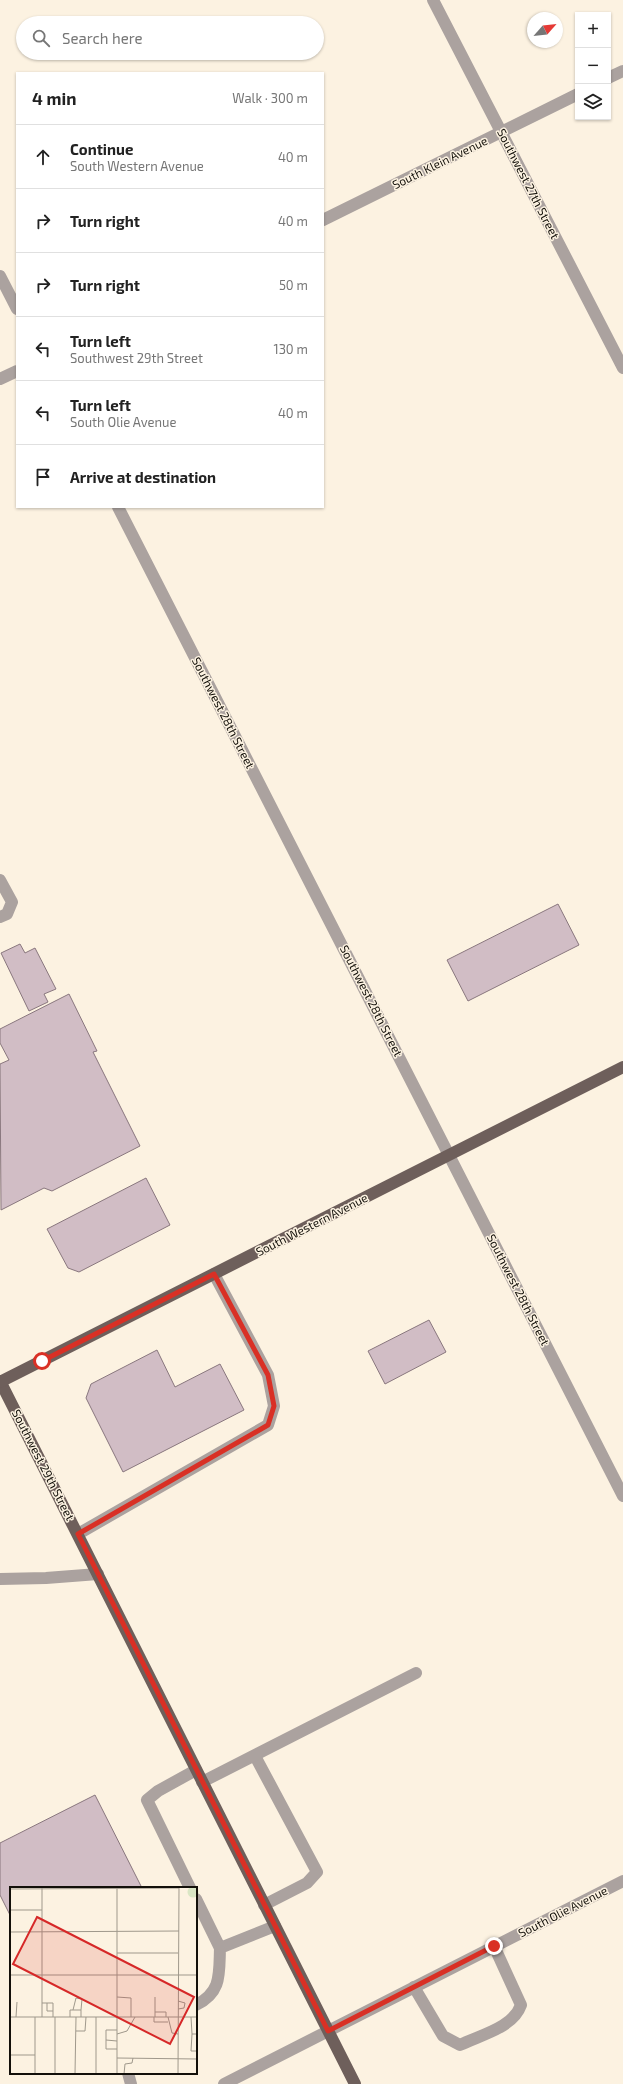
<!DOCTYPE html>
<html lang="en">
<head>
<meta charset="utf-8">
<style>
	body { margin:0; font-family:"Exo 2",sans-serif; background:#f6f6f6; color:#222 }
	.controls { position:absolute; right:12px; top:12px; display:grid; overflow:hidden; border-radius:0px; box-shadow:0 1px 3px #0004 }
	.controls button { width:36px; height:36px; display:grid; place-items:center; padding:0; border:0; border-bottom:1px solid #e0e0e0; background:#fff; color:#222; font:20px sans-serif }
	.compass { position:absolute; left:527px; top:12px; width:36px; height:36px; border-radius:50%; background:#fff; box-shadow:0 1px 3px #0004; rotate:63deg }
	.stop { position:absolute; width:12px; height:12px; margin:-9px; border:3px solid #d93025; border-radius:50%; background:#fff }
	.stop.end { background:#d93025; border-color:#fff; box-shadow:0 1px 4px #0008 }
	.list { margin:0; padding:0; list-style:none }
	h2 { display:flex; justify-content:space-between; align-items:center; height:52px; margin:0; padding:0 16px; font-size:17px }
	h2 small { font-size:13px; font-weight:400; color:#767676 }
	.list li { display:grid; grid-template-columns:26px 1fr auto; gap:12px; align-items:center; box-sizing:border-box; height:64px; padding:0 16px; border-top:1px solid #e0e0e0 }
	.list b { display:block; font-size:15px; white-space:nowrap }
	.list p { margin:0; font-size:13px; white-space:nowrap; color:#767676 }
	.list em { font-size:13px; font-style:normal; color:#767676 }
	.icon { flex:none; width:22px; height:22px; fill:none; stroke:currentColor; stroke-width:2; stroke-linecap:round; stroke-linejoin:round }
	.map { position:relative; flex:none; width:623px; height:2084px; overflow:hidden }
	.search { position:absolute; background:#fff; box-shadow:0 1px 3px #0004; left:16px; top:16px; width:308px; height:44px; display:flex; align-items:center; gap:10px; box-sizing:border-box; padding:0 14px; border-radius:22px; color:#767676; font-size:15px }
	.panel { position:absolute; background:#fff; box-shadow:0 1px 3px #0004; left:16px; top:72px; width:308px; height:436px; border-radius:0px }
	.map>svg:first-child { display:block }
	.building { fill:#d1bdc5; stroke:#89777e }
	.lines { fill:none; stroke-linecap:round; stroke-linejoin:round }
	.minor { stroke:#aba29f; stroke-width:12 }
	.major { stroke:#6e5f5b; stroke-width:12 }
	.route { stroke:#d93025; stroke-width:5 }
	.labels { text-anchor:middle; stroke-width:3; stroke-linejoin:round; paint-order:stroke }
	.street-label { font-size:12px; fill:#13100a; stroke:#fcf2e1 }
	.inset-road { fill:none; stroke:#9f988b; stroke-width:1 }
	.view { fill:#d62828; fill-opacity:0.15; stroke:#d62828; stroke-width:2 }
	.inset-edge { fill:none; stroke:#13100a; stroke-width:2 }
</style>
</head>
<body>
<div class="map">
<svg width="623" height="2084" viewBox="0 0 623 2084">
	<rect width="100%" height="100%" fill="#fcf2e1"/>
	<!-- building -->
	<g class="building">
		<path d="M558,904L579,945L468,1001L447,960Z"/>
		<path d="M20,944L25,953L35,948L56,989L44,994L48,1002L29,1011L1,953Z"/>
		<path d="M69,994L97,1051L93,1052L140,1146L52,1191L44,1188L1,1210L0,1064L9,1060L0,1043V1029Z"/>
		<path d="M146,1178L170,1225L79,1272L68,1268L47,1229Z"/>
		<path d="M429,1320L446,1352L385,1384L368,1351Z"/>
		<path d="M157,1350L175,1387L220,1364L244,1410L123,1472L86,1398L91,1384Z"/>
		<path d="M95,1795L142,1888H11V1917L0,1895V1843Z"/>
	</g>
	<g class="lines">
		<!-- minor -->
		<g class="minor">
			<path d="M433,0L623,368"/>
			<path d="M608,78L623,71"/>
			<path d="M323,220L578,94"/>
			<path d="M0,276L17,309"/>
			<path d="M0,379L17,371"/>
			<path d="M118,507L623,1496"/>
			<path d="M0,880L12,902L7,914L0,917"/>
			<path d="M78,1534L268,1425L274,1406L268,1375L214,1274"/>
			<path d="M0,1579L46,1578L98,1574"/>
			<path d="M255,1756L317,1872L307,1883L264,1905"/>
			<path d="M202,1782L416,1673"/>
			<path d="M190,1888L147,1800L158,1791L196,1770"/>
			<path d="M196,1899L220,1948"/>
			<path d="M414,1987L443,2036L460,2045C480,2035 513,2028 521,2005L494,1946"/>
			<path d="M196,2005C222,1992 219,1974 220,1948L275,1926"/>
			<path d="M128,2073L131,2084"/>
			<path d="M224,2084L623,1881"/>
		</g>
		<!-- major -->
		<g class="major">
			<path d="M0,1381L355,2084"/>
			<path d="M0,1382L623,1067"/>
		</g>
	</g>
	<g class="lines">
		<!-- route -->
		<path class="route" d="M42,1361L214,1274L268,1375L274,1406L268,1425L78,1534L328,2031L494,1946"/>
	</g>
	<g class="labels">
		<!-- street labels -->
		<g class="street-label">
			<text transform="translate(440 163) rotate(-26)" y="4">South Klein Avenue</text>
			<text transform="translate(528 184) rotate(63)" y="4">Southwest 27th Street</text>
			<text transform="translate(223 713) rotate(63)" y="4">Southwest 28th Street</text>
			<text transform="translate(371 1001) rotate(63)" y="4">Southwest 28th Street</text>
			<text transform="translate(312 1225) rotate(-27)" y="4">South Western Avenue</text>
			<text transform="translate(518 1290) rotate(63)" y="4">Southwest 28th Street</text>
			<text transform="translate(43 1465) rotate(63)" y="4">Southwest 29th Street</text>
			<text transform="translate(563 1912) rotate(-27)" y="4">South Olie Avenue</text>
		</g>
	</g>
	<!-- overview -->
	<g transform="translate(10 1887)">
		<rect width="187" height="187" fill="#fcf2e1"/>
		<path d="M177.5 5a5.5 5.5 0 1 1 11 0a5.5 5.5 0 1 1-11 0Z" fill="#dae6c5"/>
		<path class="inset-road" d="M0,2L169,1M0,23H32M0,45L169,44M107,66H168M0,88H187M107,110L121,111V130M145,110V130M168,114L175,116L174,121L168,122M32,116H43V130M37,116V124H43M63,123L66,111L72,112L71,123M145,125H156V130M0,130H187M6,130L7,115M25,130V187M32,130V0M45,130V187M60,130V123H71V130M144,130V135H158M158,130L162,146L168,147M181,130L182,147H187M66,144H75L76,130M107,147L117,144L125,130M182,147L181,164H187M96,153V162H107M107,154L96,153V143H107M0,168H25M107,171L187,172M65,187L66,130M86,187V130M107,187V0M114,187L115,177L122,176L123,171M168,187L169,0"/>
		<path class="view" d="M27,30L184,110L160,157L3,77Z"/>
		<rect width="187" height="187" class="inset-edge"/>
	</g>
</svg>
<div class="controls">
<button>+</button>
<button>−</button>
<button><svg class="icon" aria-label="layers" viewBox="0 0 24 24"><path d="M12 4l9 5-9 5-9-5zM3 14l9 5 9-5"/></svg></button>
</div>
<svg class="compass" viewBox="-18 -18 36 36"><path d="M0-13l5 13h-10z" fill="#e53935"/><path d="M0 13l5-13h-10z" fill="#767676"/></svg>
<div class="stop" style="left:42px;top:1361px"></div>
<div class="stop end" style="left:494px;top:1946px"></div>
<div class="search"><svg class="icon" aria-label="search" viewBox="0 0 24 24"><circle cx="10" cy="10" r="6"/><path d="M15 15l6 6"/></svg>Search here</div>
<section class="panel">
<h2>4 min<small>Walk · 300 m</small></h2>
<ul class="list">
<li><svg class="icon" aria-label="ahead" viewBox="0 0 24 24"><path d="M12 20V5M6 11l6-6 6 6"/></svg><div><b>Continue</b><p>South Western Avenue</p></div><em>40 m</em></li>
<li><svg class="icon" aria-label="right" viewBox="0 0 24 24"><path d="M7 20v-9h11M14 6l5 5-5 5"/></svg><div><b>Turn right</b></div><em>40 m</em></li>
<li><svg class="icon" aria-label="right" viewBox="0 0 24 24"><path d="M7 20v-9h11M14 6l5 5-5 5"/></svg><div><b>Turn right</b></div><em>50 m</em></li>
<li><svg class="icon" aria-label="left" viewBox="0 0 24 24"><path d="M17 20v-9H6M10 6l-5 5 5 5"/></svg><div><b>Turn left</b><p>Southwest 29th Street</p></div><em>130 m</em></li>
<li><svg class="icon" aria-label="left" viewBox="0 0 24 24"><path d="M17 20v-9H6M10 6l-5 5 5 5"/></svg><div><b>Turn left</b><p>South Olie Avenue</p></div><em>40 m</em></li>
<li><svg class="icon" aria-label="arrive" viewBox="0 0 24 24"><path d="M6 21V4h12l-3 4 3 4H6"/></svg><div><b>Arrive at destination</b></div></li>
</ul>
</section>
</div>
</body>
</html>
